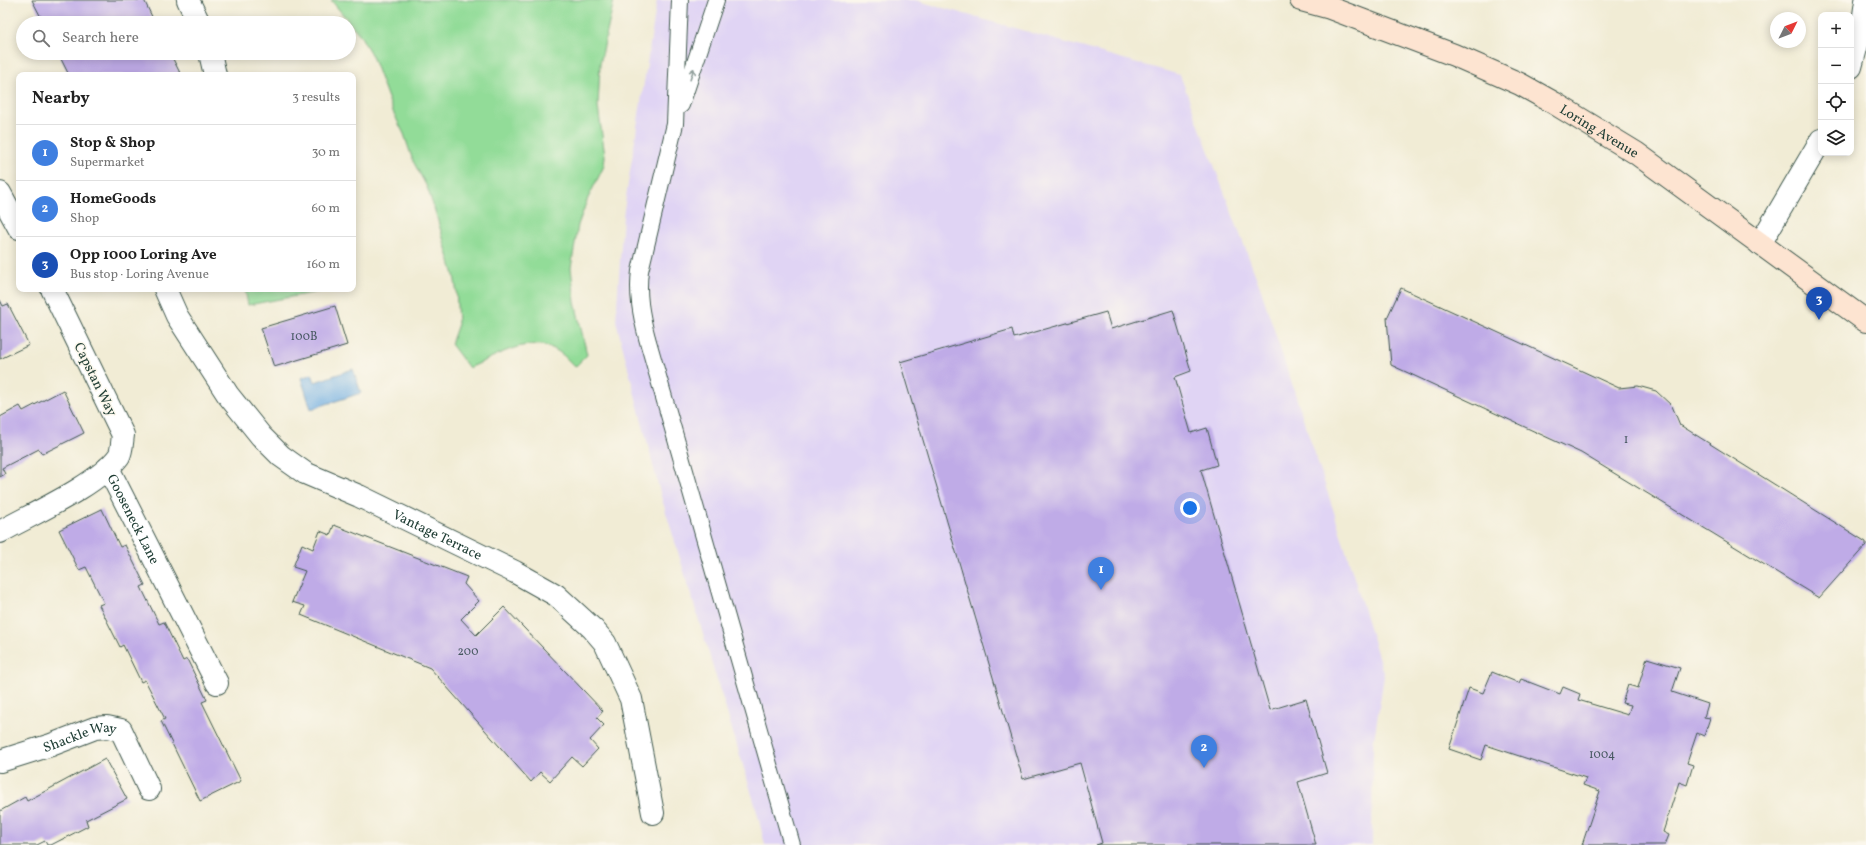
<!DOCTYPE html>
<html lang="en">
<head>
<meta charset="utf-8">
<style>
	body { margin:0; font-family:Vollkorn,serif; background:#f6f6f6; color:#222 }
	.controls { position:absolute; right:12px; top:12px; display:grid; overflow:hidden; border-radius:8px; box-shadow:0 2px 10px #0003 }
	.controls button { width:36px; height:36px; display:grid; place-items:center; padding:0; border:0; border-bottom:1px solid #e0e0e0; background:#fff; color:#222; font:20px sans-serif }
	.compass { position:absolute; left:1770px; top:12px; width:36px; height:36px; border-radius:50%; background:#fff; box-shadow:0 2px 10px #0003; rotate:48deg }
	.you { position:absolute; left:1190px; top:508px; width:14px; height:14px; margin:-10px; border:3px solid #fff; border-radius:50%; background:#1a73e8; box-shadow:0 0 0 6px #1a73e833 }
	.badge { display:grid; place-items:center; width:26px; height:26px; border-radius:50%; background:#d1495b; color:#fff; font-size:13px; font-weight:700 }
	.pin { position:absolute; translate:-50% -33px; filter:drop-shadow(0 1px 2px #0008) }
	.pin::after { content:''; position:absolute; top:21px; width:14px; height:12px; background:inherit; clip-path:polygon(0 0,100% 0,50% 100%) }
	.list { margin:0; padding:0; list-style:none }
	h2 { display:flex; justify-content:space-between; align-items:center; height:52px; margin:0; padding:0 16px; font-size:17px }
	h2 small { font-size:13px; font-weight:400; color:#767676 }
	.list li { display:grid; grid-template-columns:26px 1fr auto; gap:12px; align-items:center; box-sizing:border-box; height:56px; padding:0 16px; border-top:1px solid #e0e0e0 }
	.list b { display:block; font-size:15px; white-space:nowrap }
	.list p { margin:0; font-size:13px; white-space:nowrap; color:#767676 }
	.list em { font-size:13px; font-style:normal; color:#767676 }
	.icon { flex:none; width:22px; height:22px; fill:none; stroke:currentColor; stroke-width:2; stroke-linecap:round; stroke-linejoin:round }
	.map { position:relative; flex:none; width:1866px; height:845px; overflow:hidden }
	.search { position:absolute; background:#fff; box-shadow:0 2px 10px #0003; left:16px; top:16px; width:340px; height:44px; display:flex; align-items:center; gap:10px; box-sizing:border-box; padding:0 14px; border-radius:22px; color:#767676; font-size:15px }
	.panel { position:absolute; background:#fff; box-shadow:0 2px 10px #0003; left:16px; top:72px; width:340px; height:220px; border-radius:8px }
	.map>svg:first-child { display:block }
	.built { fill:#e0d4f4 }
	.green { fill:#92dc98; stroke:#588c66 }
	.water { fill:#6fade1; stroke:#47758a }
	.building { fill:#bfabe7 }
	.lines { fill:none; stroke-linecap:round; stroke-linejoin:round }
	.service-casing { stroke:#3e574c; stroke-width:18 }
	.minor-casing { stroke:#3e574c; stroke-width:24 }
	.secondary-casing { stroke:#3e574c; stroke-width:24 }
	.service { stroke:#fff; stroke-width:16 }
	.minor { stroke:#fff; stroke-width:22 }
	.secondary { stroke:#fde4d1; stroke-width:22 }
	.oneway { stroke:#8f9e9a }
	.labels { text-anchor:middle; stroke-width:3; stroke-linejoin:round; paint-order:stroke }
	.number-label { font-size:12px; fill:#475861 }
	.street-label { font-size:14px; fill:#1f3d34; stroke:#fbf7ec }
</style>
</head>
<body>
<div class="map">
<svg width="1866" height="845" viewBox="0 0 1866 845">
	<rect width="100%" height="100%" fill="#fbf7ec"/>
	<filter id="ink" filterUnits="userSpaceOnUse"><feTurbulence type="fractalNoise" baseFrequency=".025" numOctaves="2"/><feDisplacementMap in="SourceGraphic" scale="8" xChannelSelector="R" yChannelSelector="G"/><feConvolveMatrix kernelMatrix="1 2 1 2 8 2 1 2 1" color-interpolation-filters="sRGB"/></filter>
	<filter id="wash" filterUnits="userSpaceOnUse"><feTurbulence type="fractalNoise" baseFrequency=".012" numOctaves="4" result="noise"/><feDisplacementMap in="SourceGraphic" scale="16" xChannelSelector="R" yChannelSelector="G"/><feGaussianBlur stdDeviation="0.9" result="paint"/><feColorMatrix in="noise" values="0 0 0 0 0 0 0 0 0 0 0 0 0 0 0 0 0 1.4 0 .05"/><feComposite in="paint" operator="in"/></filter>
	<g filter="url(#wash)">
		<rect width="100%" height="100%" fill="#f1ecd5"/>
		<!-- built -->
		<path class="built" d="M657,0H915L1180,75L1261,290L1334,512L1384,676L1373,746L1372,845H765L756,808L661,496L616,321L623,216Z"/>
		<!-- green -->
		<g class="green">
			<path d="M331,0H614L600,64L598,107L605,156L604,166L588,198L578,225L571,268L575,302L587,355L575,367C570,362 565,356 559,352C531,332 495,357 469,368L451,344L458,324L456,287L454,275L435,211L427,187L413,161L404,134L394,114L372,56L360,35Z"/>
			<path d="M245,289H333L248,305Z"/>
		</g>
		<!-- water -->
		<path class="water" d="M353,369L361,393L311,409L301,378L312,374L315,382Z"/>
		<g id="blocks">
			<!-- building -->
			<g class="building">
				<path d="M32,0H144L155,23H44Z"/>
				<path d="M58,53H170L181,75H69Z"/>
				<path d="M1401,288L1619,388L1638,386L1656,391L1672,406L1680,425L1866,542V545L1819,598L1581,453L1391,365L1387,318Z"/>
				<path d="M0,300L3,306L8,304L29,345L0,359Z"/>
				<path d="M335,306L347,345L274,367L261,328Z"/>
				<path d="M1173,310L1191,371L1175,377L1191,433L1207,428L1217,465L1201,470L1270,710L1306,699L1327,773L1298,782L1316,845H1096L1102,843L1080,763L1023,779L900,362L1012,329L1014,338L1106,312L1111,329Z"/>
				<path d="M63,390L84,433L42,454L39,449L2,468L5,474L0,477V417L20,406L23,411Z"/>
				<path d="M102,509L120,547L125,545L145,585L141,587L159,624L164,622L183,661L187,659L207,700L202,702L241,781L200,801L161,721L165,719L145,680L141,682L123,645L120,647L99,605L104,603L86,567L79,570L59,530Z"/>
				<path d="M334,525L467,577L464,584L479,601L461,619L476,635L504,607L603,711L597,718L604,725L590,740L598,749L582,766L572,757L550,781L540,772L531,782L430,668L301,615L305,606L292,602L305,571L293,567L302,544L313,549L320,531L330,535Z"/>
				<path d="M1647,658L1680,668L1672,692L1708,704L1704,717L1710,718L1704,736L1697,733L1687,763L1693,765L1687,785L1679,782L1663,832L1669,835L1665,845H1582L1600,791L1583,785L1586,778L1486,745L1481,760L1449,749L1469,688L1483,693L1492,672L1519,683L1521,679L1560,694L1563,687L1580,694L1578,700L1628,715L1631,705L1622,703L1628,685L1638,688Z"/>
				<path d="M105,759L127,799L86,820L88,826L51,845H47L45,841L37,845H0V811L25,797L27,801Z"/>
			</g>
		</g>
	</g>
	<g filter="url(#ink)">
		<use href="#blocks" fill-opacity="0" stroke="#3e574c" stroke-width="1"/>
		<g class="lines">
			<!-- service casing -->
			<g class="service-casing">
				<g id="service">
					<path d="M680,0L675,124L640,271C637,294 641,315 647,338L792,845"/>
					<path d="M681,105L716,0"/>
				</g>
			</g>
			<!-- minor casing -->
			<g class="minor-casing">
				<g id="minor">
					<path d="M188,0L199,23"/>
					<path d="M210,53L215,75"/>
					<path d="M1851,67L1863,22L1866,1"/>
					<path d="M0,193L19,228"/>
					<path d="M1760,244L1821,140"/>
					<path id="s1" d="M165,289L177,316L228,395L261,436L281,456L305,473L359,496L515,572L556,595L593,629L605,643L631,699L653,813"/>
					<path id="s2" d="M108,468L217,683"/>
					<path d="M0,532C32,514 98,485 119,456C122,451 122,441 123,435L52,289"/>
					<path id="s3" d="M0,761L51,745L95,728L107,727L121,730L149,789"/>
				</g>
			</g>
			<!-- secondary casing -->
			<g class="secondary-casing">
				<g id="secondary">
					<path id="s4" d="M1301,0L1330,8L1454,55L1520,84L1554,103L1636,153L1866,321"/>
				</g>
			</g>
			<!-- service -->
			<use href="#service" class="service"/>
			<!-- minor -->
			<use href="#minor" class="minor"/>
			<!-- secondary -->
			<use href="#secondary" class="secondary"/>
		</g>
		<!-- one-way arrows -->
		<defs><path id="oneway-shaft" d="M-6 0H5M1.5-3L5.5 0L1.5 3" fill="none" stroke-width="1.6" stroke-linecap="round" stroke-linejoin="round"/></defs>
		<use class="oneway" href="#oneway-shaft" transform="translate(692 74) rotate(-72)"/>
	</g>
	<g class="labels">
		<!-- number labels -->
		<g class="number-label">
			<text x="304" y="340">100B</text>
			<text x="1626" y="443">1</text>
			<text x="468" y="655">200</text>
			<text x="1602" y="758">1004</text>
		</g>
		<!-- street labels -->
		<g class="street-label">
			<text dy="5" stroke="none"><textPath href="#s4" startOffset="327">Loring Avenue</textPath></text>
			<text transform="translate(96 379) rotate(64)" y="5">Capstan Way</text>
			<text dy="5" stroke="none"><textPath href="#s2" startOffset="57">Gooseneck Lane</textPath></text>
			<text dy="5" stroke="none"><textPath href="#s1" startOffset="380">Vantage Terrace</textPath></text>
			<text dy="5" stroke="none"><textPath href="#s3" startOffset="84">Shackle Way</textPath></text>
		</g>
	</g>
</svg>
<div class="controls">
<button>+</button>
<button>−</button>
<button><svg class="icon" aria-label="locate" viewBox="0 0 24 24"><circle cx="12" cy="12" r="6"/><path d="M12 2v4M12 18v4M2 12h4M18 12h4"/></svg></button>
<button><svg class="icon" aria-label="layers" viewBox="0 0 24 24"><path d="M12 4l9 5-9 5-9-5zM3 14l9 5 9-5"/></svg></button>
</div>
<svg class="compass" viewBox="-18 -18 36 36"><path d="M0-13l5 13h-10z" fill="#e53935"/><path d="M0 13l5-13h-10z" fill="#767676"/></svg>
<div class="you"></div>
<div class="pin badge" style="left:1101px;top:590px;background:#3f7fe0">1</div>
<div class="pin badge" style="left:1204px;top:768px;background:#3f7fe0">2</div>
<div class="pin badge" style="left:1819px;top:320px;background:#1a4fb4">3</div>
<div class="search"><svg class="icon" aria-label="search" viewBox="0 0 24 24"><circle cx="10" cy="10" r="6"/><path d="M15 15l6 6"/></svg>Search here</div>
<section class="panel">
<h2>Nearby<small>3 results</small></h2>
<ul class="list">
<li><span class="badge" style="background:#3f7fe0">1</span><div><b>Stop &amp; Shop</b><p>Supermarket</p></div><em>30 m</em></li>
<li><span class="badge" style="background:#3f7fe0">2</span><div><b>HomeGoods</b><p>Shop</p></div><em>60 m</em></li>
<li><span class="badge" style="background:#1a4fb4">3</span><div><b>Opp 1000 Loring Ave</b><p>Bus stop · Loring Avenue</p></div><em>160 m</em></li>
</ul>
</section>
</div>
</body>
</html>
